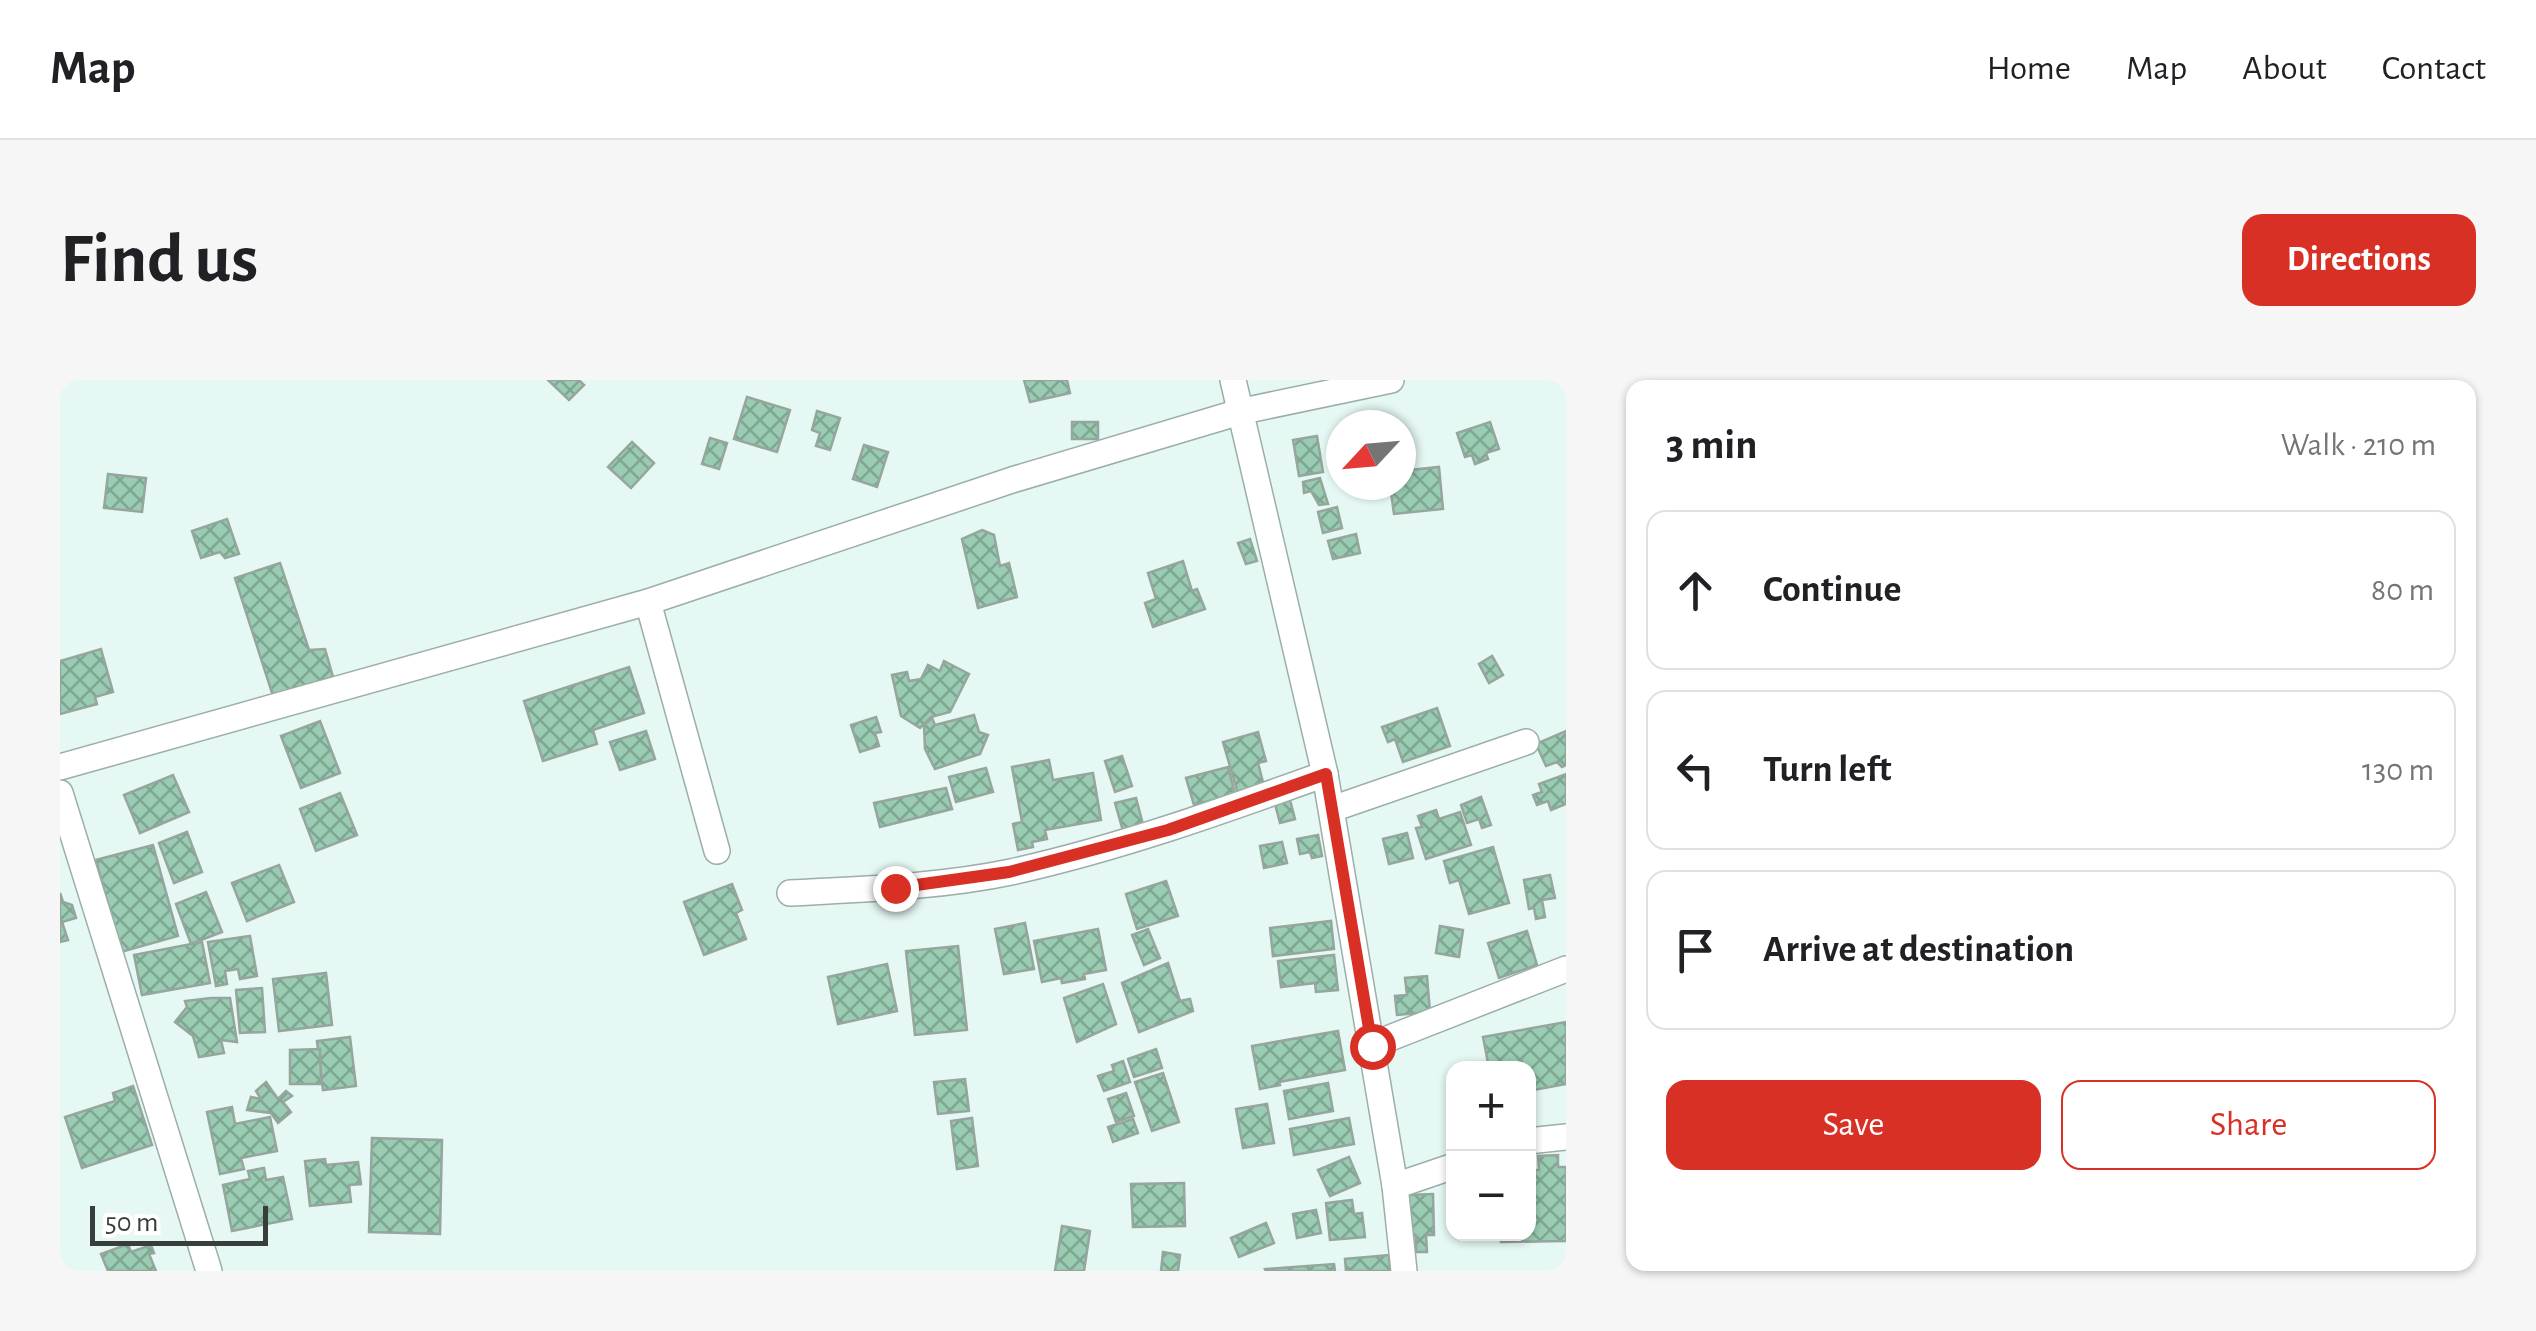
<!DOCTYPE html>
<html lang="en">
<head>
<meta charset="utf-8">
<style>
	body { margin:0; font-family:"Alegreya Sans",sans-serif; background:#f6f6f6; color:#202124 }
	.controls { position:absolute; right:30px; bottom:30px; display:grid; overflow:hidden; border-radius:20px; box-shadow:0 2px 8px #0004 }
	.controls button { width:90px; height:90px; display:grid; place-items:center; padding:0; border:0; border-bottom:2px solid #e0e0e0; background:#fff; color:#202124; font:50px sans-serif }
	.compass { position:absolute; left:1266px; top:30px; width:90px; height:90px; border-radius:50%; background:#fff; box-shadow:0 2px 8px #0004; rotate:244deg }
	.scale { position:absolute; left:30px; bottom:25px; width:178px; box-sizing:border-box; padding-left:10px; border:5px solid #373f3d; border-top:0; font-size:28px; line-height:35px; white-space:nowrap; color:#373f3d; -webkit-text-stroke:8px #fff; paint-order:stroke }
	.stop { position:absolute; width:30px; height:30px; margin:-22px; border:8px solid #d93025; border-radius:50%; background:#fff }
	.stop.end { background:#d93025; border-color:#fff; box-shadow:0 2px 10px #0008 }
	.list { margin:0; padding:0; list-style:none }
	h2 { display:flex; justify-content:space-between; align-items:center; height:130px; margin:0; padding:0 40px; font-size:42px }
	h2 small { font-size:32px; font-weight:400; color:#757577 }
	.list li { display:grid; grid-template-columns:65px 1fr auto; gap:30px; align-items:center; box-sizing:border-box; height:160px; margin:0 20px 20px; padding:0 20px; border:2px solid #e0e0e0; border-radius:20px }
	.list b { display:block; font-size:38px; white-space:nowrap }
	.list em { font-size:32px; font-style:normal; color:#757577 }
	.actions { display:flex; gap:20px; padding:30px 40px }
	.actions a { flex:1; padding:22px 0; border:2px solid #d93025; border-radius:20px; text-align:center; font-size:35px; color:#d93025 }
	.actions .main { background:#d93025; color:#fff }
	.icon { flex:none; width:55px; height:55px; fill:none; stroke:currentColor; stroke-width:2; stroke-linecap:round; stroke-linejoin:round }
	.map { position:relative; flex:none; width:1506px; height:891px; overflow:hidden; border-radius:20px }
	header { display:flex; align-items:center; gap:60px; box-sizing:border-box; height:140px; padding:0 50px; background:#fff; border-bottom:2px solid #e0e0e0 }
	header strong { font-size:48px }
	nav { display:flex; gap:55px; margin-inline-start:auto; font-size:35px }
	.intro { display:flex; align-items:center; justify-content:space-between; box-sizing:border-box; height:240px; padding:0 60px }
	h1 { margin:0; font-size:70px }
	.button { padding:25px 45px; border-radius:20px; background:#d93025; color:#fff; font-size:35px; font-weight:700 }
	main { display:flex; gap:60px; padding:0 60px }
	aside { flex:1; background:#fff; border-radius:20px; box-shadow:0 2px 8px #0004 }
	.map>svg:first-child { display:block }
	.building { fill:url(#building-cross-hatch); stroke:#96a59d; stroke-width:2.5 }
	.lines { fill:none; stroke-linecap:round; stroke-linejoin:round }
	.minor-casing { stroke:#9caeaa; stroke-width:28 }
	.minor { stroke:#fff; stroke-width:25 }
	.route { stroke:#d93025; stroke-width:12 }
</style>
</head>
<body>
<header>
<strong>Map</strong>
<nav><a>Home</a><a>Map</a><a>About</a><a>Contact</a></nav>
</header>
<div class="intro"><h1>Find us</h1><a class="button">Directions</a></div>
<main>
<div class="map">
<svg width="1506" height="891" viewBox="0 0 1506 891">
	<defs>
		<pattern id="building-cross-hatch" width="8" height="8" patternUnits="userSpaceOnUse" patternTransform="scale(2.5)"><rect width="8" height="8" fill="#99ccb2"/><path d="M0 0l8 8M0 8l8-8" fill="none" stroke="#7ea792"/></pattern>
	</defs>
	<rect width="100%" height="100%" fill="#e5f8f4"/>
	<!-- building -->
	<g class="building">
		<path d="M488,0H519L524,5L509,20Z"/>
		<path d="M964,0H1007L1010,13L970,22Z"/>
		<path d="M687,17L730,30L717,72L674,59Z"/>
		<path d="M757,31L780,38L770,70L756,66L760,53L752,50Z"/>
		<rect x="1012" y="42" width="26" height="17"/>
		<path d="M1430,42L1439,69L1426,73L1428,79L1415,84L1412,75L1405,77L1397,53Z"/>
		<path d="M1257,56L1263,92L1239,96L1233,60Z"/>
		<path d="M650,58L667,63L659,89L642,84Z"/>
		<path d="M572,62L594,83L571,108L548,87Z"/>
		<path d="M804,65L828,72L817,107L793,99Z"/>
		<path d="M1379,87L1383,129L1334,134L1330,105H1341V91Z"/>
		<path d="M48,94L86,98L82,132L44,128Z"/>
		<path d="M1260,98L1268,124L1259,125L1251,111L1244,113L1243,102Z"/>
		<path d="M1277,127L1282,148L1263,153L1258,132Z"/>
		<path d="M167,139L179,174L165,178L160,172L141,178L132,151Z"/>
		<path d="M922,150L934,155L940,186L949,183L957,217L918,228L902,159Z"/>
		<path d="M1296,154L1300,173L1273,179L1268,161Z"/>
		<path d="M1190,159L1197,181L1186,184L1178,163Z"/>
		<path d="M1123,181L1132,211L1137,209L1145,229L1093,247L1085,223L1096,219L1088,193Z"/>
		<path d="M220,183L249,270L265,269L273,297L213,316L175,198Z"/>
		<path d="M41,269L53,312L35,317L37,324L0,334V281Z"/>
		<path d="M1432,276L1443,295L1429,303L1419,284Z"/>
		<path d="M884,281L909,294L890,332L871,337L860,348L841,336L832,295L847,292L849,301L861,299L868,285L880,291Z"/>
		<path d="M569,287L584,333L533,350L537,364L483,381L464,321Z"/>
		<path d="M1377,328L1390,366L1343,382L1335,359L1328,362L1322,347Z"/>
		<path d="M914,335L919,352L928,355L920,374L875,389L865,369L864,345L872,338L875,345Z"/>
		<path d="M816,337L821,352L815,353L819,366L800,372L791,345Z"/>
		<path d="M260,341L280,393L241,408L221,356Z"/>
		<path d="M586,351L595,379L560,390L550,362Z"/>
		<path d="M1506,351V385L1502,387L1497,382L1486,386L1476,364Z"/>
		<path d="M1198,352L1206,381L1198,383L1204,406L1178,414L1163,362Z"/>
		<path d="M1062,376L1072,406L1055,412L1045,381Z"/>
		<path d="M989,380L993,400L1033,393L1041,440L985,450L987,459L972,462L973,467L958,470L953,444L962,442L952,387Z"/>
		<path d="M1168,387L1175,414L1134,425L1126,398Z"/>
		<path d="M926,388L933,412L896,422L889,397Z"/>
		<path d="M1506,394V424L1491,430L1488,421L1477,425L1473,415L1482,412L1479,404Z"/>
		<path d="M113,395L129,432L80,453L64,415Z"/>
		<path d="M886,408L892,429L820,447L814,423Z"/>
		<path d="M280,413L297,455L256,471L240,429Z"/>
		<path d="M1421,417L1431,445L1422,448L1419,439L1407,443L1401,425Z"/>
		<path d="M1076,418L1085,452L1065,458L1055,423Z"/>
		<path d="M1230,420L1235,439L1220,443L1215,424Z"/>
		<path d="M1376,430L1379,439L1400,432L1411,465L1366,479L1356,448L1362,447L1358,436Z"/>
		<path d="M127,452L142,492L114,503L99,463Z"/>
		<path d="M1347,453L1353,478L1329,484L1323,459Z"/>
		<path d="M1258,455L1262,476L1252,478L1250,472L1240,474L1237,459Z"/>
		<path d="M1222,462L1227,483L1204,488L1200,466Z"/>
		<path d="M93,465L118,556L61,572L36,480Z"/>
		<path d="M1433,467L1449,523L1409,534L1399,500L1390,503L1384,481Z"/>
		<path d="M219,485L234,522L187,541L172,503Z"/>
		<path d="M1490,495L1495,518L1482,520L1485,537L1476,539L1474,528L1469,529L1464,500Z"/>
		<path d="M1106,501L1118,536L1077,549L1066,514Z"/>
		<path d="M672,504L682,530L676,533L686,559L644,575L624,522Z"/>
		<path d="M146,512L162,552L131,564L116,524Z"/>
		<path d="M0,513L3,522L12,525L16,538L2,542L8,560L0,562Z"/>
		<path d="M1271,541L1274,569L1213,576L1210,548Z"/>
		<path d="M965,543L974,589L944,594L935,549Z"/>
		<path d="M1380,546L1403,550L1399,577L1376,573Z"/>
		<path d="M1038,549L1046,590L1024,594L1025,599L1002,603L1001,598L982,602L974,561Z"/>
		<path d="M1088,549L1100,578L1084,585L1072,555Z"/>
		<path d="M1467,551L1477,585L1439,598L1428,563Z"/>
		<path d="M190,556L197,596L180,599L178,589L165,591L167,604L156,606L148,562Z"/>
		<path d="M142,562L150,603L82,615L74,575Z"/>
		<path d="M898,566L907,650L855,655L846,571Z"/>
		<path d="M1274,575L1278,610L1256,612L1255,603L1221,607L1218,581Z"/>
		<path d="M1108,583L1120,621L1130,619L1133,631L1079,652L1062,603Z"/>
		<path d="M827,584L837,631L778,644L768,597Z"/>
		<path d="M266,593L272,645L219,651L213,599Z"/>
		<path d="M1367,596L1370,632L1337,635L1335,616L1347,615L1345,598Z"/>
		<path d="M1043,604L1056,644L1017,662L1004,618Z"/>
		<path d="M202,608L205,652L180,653L176,610Z"/>
		<path d="M151,618H170L177,662L161,660L164,673L139,677L133,656L115,642L127,627L125,621Z"/>
		<path d="M1506,642V704L1468,711V688H1429L1423,657Z"/>
		<path d="M1278,651L1285,690L1219,702L1220,705L1200,709L1192,666Z"/>
		<path d="M290,657L296,706L263,710L257,661Z"/>
		<path d="M260,669L261,704H230V670Z"/>
		<path d="M1096,669L1102,688L1074,697L1068,679Z"/>
		<path d="M1063,681L1070,702L1044,711L1038,696L1054,691L1052,685Z"/>
		<path d="M1103,693L1119,742L1092,751L1075,702Z"/>
		<path d="M905,699L909,731L878,734L874,702Z"/>
		<path d="M206,702L218,719L226,711L232,716L223,722L231,732L218,743L211,733L187,730L191,717L201,719L196,711Z"/>
		<path d="M1268,703L1273,731L1229,739L1224,711Z"/>
		<path d="M73,706L92,765L22,788L5,737L55,721L53,713Z"/>
		<path d="M1066,713L1074,736L1056,742L1048,719Z"/>
		<path d="M1207,724L1214,763L1183,768L1176,729Z"/>
		<path d="M172,727L175,744L210,737L217,771L181,778L184,789L160,794L147,732Z"/>
		<path d="M912,738L918,786L897,789L891,741Z"/>
		<path d="M1289,738L1294,764L1234,775L1230,749Z"/>
		<path d="M1073,739L1078,753L1053,762L1048,747Z"/>
		<path d="M312,758L382,760L380,854L309,852Z"/>
		<path d="M1498,775V787H1506V861L1441,862V854H1468V790H1479L1478,776Z"/>
		<path d="M1289,777L1300,803L1270,816L1258,790Z"/>
		<path d="M265,779L266,785L298,782L301,804L289,805L291,822L250,826L245,781Z"/>
		<path d="M204,788L206,800L223,797L232,839L172,851L163,805L190,799L188,791Z"/>
		<path d="M1124,803L1125,846L1073,847L1071,804Z"/>
		<path d="M1373,814L1374,855H1366L1367,872H1356V856L1348,857L1347,815Z"/>
		<path d="M1292,820L1294,834L1302,833L1305,857L1270,860L1266,823Z"/>
		<path d="M1256,830L1261,853L1237,858L1233,834Z"/>
		<path d="M1206,843L1214,863L1179,877L1171,858Z"/>
		<path d="M1002,846L1030,851L1024,891H995Z"/>
		<path d="M68,864L71,872L91,865L94,873L89,874L96,891H48L41,874Z"/>
		<path d="M1103,872L1120,875L1118,891H1101Z"/>
		<path d="M1329,875L1330,891H1286L1285,879Z"/>
		<path d="M1274,884L1275,891H1206L1205,889Z"/>
	</g>
	<g class="lines">
		<!-- minor casing -->
		<g class="minor-casing">
			<g id="minor">
				<path d="M1173,0L1265,394L1335,806L1344,891"/>
				<path d="M588,222L657,471"/>
				<path d="M0,387L588,222L952,100L1183,31L1331,0"/>
				<path d="M0,413L149,891"/>
				<path d="M1272,429L1466,362"/>
				<path d="M730,513C804,509 879,507 951,492C1059,468 1162,431 1265,394"/>
				<path d="M1312,665L1506,589"/>
				<path d="M1468,761L1506,757"/>
				<path d="M1335,806L1394,786"/>
			</g>
		</g>
		<!-- minor -->
		<use href="#minor" class="minor"/>
	</g>
	<g class="lines">
		<!-- route -->
		<path class="route" d="M835,508L949,492L1108,450L1266,394L1312,666"/>
	</g>
</svg>
<div class="controls">
<button>+</button>
<button>−</button>
</div>
<svg class="compass" viewBox="-18 -18 36 36"><path d="M0-13l5 13h-10z" fill="#e53935"/><path d="M0 13l5-13h-10z" fill="#757577"/></svg>
<div class="scale">50 m</div>
<div class="stop" style="left:1312px;top:666px"></div>
<div class="stop end" style="left:835px;top:508px"></div>
</div>
<aside>
<h2>3 min<small>Walk · 210 m</small></h2>
<ul class="list">
<li><svg class="icon" aria-label="ahead" viewBox="0 0 24 24"><path d="M12 20V5M6 11l6-6 6 6"/></svg><div><b>Continue</b></div><em>80 m</em></li>
<li><svg class="icon" aria-label="left" viewBox="0 0 24 24"><path d="M17 20v-9H6M10 6l-5 5 5 5"/></svg><div><b>Turn left</b></div><em>130 m</em></li>
<li><svg class="icon" aria-label="arrive" viewBox="0 0 24 24"><path d="M6 21V4h12l-3 4 3 4H6"/></svg><div><b>Arrive at destination</b></div></li>
</ul>
<div class="actions"><a class="main">Save</a><a>Share</a></div>
</aside>
</main>
</body>
</html>
